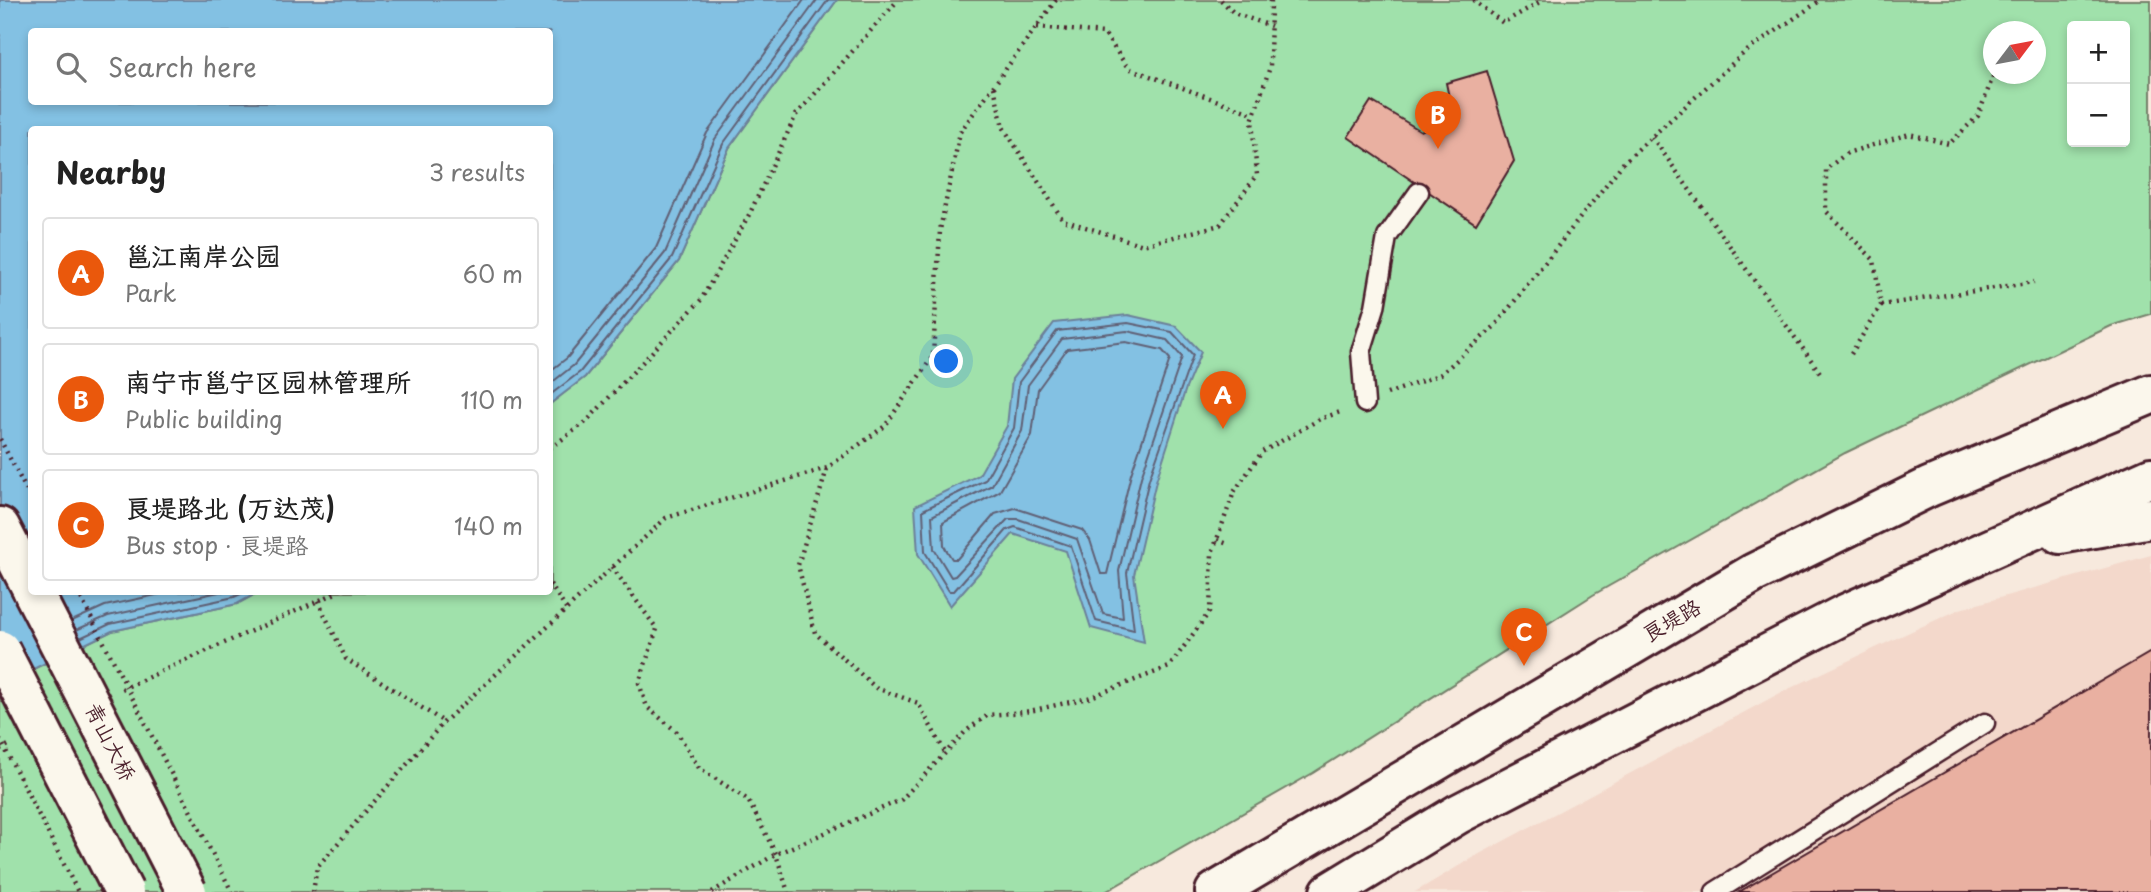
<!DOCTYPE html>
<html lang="en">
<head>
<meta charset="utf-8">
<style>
	body { margin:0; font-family:"Playpen Sans","LXGW WenKai TC",sans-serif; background:#f6f6f6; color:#222 }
	.controls { position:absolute; right:21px; top:21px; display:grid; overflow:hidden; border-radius:7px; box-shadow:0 4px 10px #0003 }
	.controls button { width:63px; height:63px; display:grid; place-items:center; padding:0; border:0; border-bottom:2px solid #e0e0e0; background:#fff; color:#222; font:35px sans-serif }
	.compass { position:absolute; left:1983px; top:21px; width:63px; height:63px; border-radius:50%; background:#fff; box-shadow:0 4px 10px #0003; rotate:58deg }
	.you { position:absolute; left:947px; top:362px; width:24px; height:24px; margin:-18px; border:5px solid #fff; border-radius:50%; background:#1a73e8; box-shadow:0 0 0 10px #1a73e833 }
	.badge { display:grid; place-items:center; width:46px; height:46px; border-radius:50%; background:#ea580c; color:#fff; font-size:23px; font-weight:700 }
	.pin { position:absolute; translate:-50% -58px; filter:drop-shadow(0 2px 4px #0008) }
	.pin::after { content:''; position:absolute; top:37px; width:24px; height:21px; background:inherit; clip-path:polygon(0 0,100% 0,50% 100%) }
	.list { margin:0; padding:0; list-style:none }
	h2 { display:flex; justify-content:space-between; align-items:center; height:91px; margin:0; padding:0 28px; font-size:30px }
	h2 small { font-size:23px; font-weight:400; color:#767676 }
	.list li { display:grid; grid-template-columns:46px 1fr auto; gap:21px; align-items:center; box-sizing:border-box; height:112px; margin:0 14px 14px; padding:0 14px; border:2px solid #e0e0e0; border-radius:7px }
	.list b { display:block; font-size:26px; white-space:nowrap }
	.list p { margin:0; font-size:23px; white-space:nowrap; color:#767676 }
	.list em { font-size:23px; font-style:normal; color:#767676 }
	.icon { flex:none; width:38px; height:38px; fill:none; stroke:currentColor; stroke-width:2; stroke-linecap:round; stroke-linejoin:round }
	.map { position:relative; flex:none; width:2151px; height:892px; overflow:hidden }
	.search { position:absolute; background:#fff; box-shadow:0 4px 10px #0003; left:28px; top:28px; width:525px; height:77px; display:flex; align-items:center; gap:18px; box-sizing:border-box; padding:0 24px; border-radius:7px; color:#767676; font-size:26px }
	.panel { position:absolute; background:#fff; box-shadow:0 4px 10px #0003; left:28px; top:126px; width:525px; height:469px; border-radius:7px }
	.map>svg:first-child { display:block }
	.built { fill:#f3d8cb }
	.green { fill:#a0e1ab; stroke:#75806b; stroke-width:2; fill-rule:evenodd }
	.water { fill:#83c1e3; stroke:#6c8099; stroke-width:2; fill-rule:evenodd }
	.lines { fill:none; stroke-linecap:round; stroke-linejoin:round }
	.shore { stroke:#616075; stroke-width:2 }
	.building { fill:#e9b0a1; stroke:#4a1f2b; stroke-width:2 }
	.lane-casing { stroke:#4a1f2b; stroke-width:23 }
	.secondary-casing { stroke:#4a1f2b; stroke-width:44 }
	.path { stroke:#4a1f2b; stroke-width:4.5; stroke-dasharray:2 5; stroke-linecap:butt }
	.lane { stroke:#fbf7ec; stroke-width:18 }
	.secondary { stroke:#fbf7ec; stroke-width:38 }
	.secondary-bridge-casing { stroke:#4a1f2b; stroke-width:44; stroke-linecap:butt }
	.path-bridge { stroke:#4a1f2b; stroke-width:4.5; stroke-dasharray:2 5; stroke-linecap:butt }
	.secondary-bridge { stroke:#fbf7ec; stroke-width:38 }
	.labels { text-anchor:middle; stroke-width:5; stroke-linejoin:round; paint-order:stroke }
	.street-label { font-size:21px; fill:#4a1f2b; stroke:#fbf7ec }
</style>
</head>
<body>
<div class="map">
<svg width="2151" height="892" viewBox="0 0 2151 892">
	<rect width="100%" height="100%" fill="#f7e9dd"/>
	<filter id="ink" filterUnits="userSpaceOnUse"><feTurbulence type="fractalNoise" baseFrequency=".0143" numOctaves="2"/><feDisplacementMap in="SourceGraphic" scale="14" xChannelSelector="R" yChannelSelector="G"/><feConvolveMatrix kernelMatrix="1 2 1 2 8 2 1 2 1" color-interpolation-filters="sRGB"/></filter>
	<g filter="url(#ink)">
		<!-- built -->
		<path class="built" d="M2151,555V892H1415L1472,858L1782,692L1901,636L1960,609Z"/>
		<!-- green -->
		<path class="green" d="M837,0H2151V314L2111,326L1845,453L1593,595L1313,773L1105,892H0V685L112,631L237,604L259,592H550V404L585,377L679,261L729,148ZM2072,26H2125V142H2072ZM1994,32H2036V74H1994Z"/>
		<!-- water -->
		<g class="water">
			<path d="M0,0H837L729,148L679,261L585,377L550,404V130H32V592H259L237,604L112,631L0,685ZM32,32H550V102H32Z"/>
			<path d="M1128,315L1176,326L1201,352L1186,388L1156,481L1134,575L1144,642L1091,628L1066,551L1013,534L950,606L918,554L915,506L979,475L1007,426L1012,379L1054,323Z"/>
		</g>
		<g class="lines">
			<!-- shore -->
			<g class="shore">
				<path d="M1128,323L1172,332L1193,355L1149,479L1127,573L1134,630L1096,621L1071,546L1015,527L1007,530L954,591H949L925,552L923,510L985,480L1014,428L1019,382L1057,331Z"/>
				<path d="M1127,331L1167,340L1182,357L1141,477L1119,571L1123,618L1103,614L1077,539L1018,519H1008L955,576L951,577L934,549L932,516L992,485L1022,431L1028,385L1062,339Z"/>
				<path d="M1126,342L1162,350L1170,359L1131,474L1107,574H1101L1090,540L1082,530L1015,508L995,514L957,559H952L944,546L943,522L1000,491L1032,435L1038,389L1067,349Z"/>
				<path d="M550,371L567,358L656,248L707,133L804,0"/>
				<path d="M550,384L574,365L665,253L715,139L817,0"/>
				<path d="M550,395L580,372L672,258L723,144L828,0"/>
				<path d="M72,621L105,606L170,592"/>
				<path d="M76,630L108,616L219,592"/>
				<path d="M80,638L110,624L234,597L245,592"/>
			</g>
		</g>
		<!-- building -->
		<g class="building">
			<path d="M1487,71L1514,161L1476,224L1348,137L1371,101L1421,131L1453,117L1446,83Z"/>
			<path d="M2151,652V892H1739Z"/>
		</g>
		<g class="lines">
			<!-- lane casing -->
			<g class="lane-casing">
				<g id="lane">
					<path d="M1365,403L1361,352L1375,307L1387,237L1419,192"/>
					<path d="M1715,892L1985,723"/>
				</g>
			</g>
			<!-- secondary casing -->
			<g class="secondary-casing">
				<g id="secondary">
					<path d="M0,527L32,589"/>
					<path d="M2060,534L2151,518"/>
					<path d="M1215,892L1754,573L1929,487L2151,394"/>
					<path d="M1330,892L1458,814L1845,614L2151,477"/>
				</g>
			</g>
			<!-- path -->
			<g class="path">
				<path d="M1221,0L1234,13L1271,26"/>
				<path d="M1473,0L1503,23L1543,0"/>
				<path d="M1037,27L1104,33L1128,68L1254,114"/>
				<path d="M994,87L1003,127L1063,220L1143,245L1220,225L1257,175L1252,121L1270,67L1271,0"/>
				<path d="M1652,137L1821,374"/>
				<path d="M1881,305L2034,282"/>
				<path d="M1851,354L1881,305L1874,260L1826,211V169L1847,153L1909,134L1949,144L1978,116L1994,74"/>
				<path d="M1387,394L1441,374L1495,326L1624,162L1744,53L1821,0"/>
				<path d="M0,439L32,501"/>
				<path d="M550,448L586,422L701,300L750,213L796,115L898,0"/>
				<path d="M827,469L798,565L815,633L876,688L918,703L946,754"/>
				<path d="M1217,540L1228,544"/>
				<path d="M612,567L657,629L639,683L647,707L677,732L699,768L748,800L776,854L788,892"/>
				<path d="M550,584L566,609"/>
				<path d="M318,601L346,659L444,722"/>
				<path d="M122,689L338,592"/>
				<path d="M0,749L11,744"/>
				<path d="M313,892L317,867L444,722L666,518L827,468L885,426L933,356L940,230L960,132L1056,0"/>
				<path d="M712,892L776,854L901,800L966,731L988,715L1025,712L1088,698L1169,667L1210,611L1212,553L1234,492L1262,452L1320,419L1343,411"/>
			</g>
			<!-- lane -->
			<use href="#lane" class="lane"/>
			<!-- secondary -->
			<use href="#secondary" class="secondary"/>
			<!-- secondary-bridge casing -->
			<g class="secondary-bridge-casing">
				<g id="secondary-bridge">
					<path d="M33,592L187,892"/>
					<path d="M0,650L124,892"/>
				</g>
			</g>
			<!-- path-bridge -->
			<g class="path-bridge">
				<path d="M78,592L232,892"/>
				<path d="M0,739L78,892"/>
			</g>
			<!-- secondary-bridge -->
			<use href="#secondary-bridge" class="secondary-bridge"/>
		</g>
	</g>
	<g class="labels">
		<!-- street labels -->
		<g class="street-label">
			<text transform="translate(1672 621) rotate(-30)" y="7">良堤路</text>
			<text transform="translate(110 742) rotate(63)" y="7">青山大桥</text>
		</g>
	</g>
</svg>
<div class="controls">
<button>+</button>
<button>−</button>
</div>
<svg class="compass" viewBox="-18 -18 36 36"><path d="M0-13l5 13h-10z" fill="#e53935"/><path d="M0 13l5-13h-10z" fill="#767676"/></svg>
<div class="you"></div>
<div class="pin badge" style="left:1223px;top:429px">A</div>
<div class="pin badge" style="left:1438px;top:149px">B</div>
<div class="pin badge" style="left:1524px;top:666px">C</div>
<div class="search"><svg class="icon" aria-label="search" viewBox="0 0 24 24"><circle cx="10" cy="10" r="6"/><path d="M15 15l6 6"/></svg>Search here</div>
<section class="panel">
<h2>Nearby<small>3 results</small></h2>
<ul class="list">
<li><span class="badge">A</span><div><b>邕江南岸公园</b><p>Park</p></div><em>60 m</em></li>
<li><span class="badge">B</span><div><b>南宁市邕宁区园林管理所</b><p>Public building</p></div><em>110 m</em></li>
<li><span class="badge">C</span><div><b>良堤路北 (万达茂)</b><p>Bus stop · 良堤路</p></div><em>140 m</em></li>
</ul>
</section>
</div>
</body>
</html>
